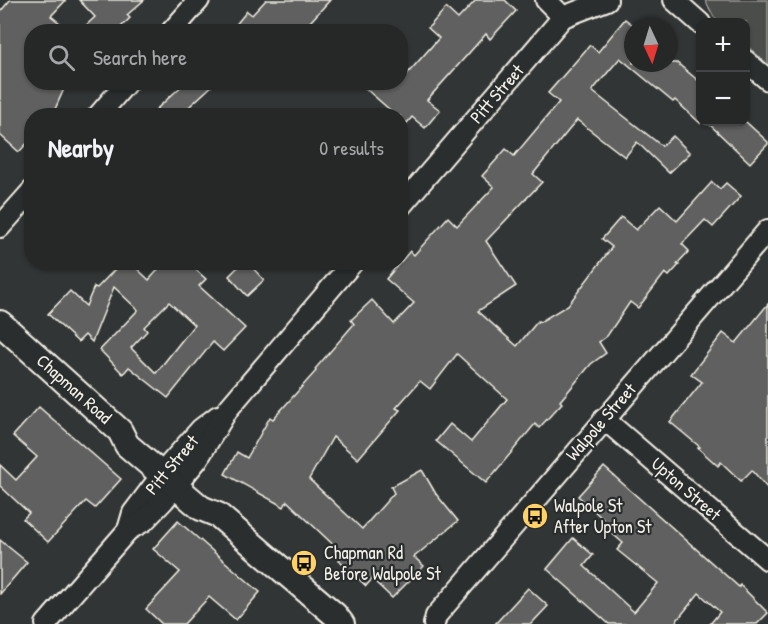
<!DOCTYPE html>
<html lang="en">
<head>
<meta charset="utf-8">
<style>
	body { margin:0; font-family:"Patrick Hand",sans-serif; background:#2e3030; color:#f1f3f6 }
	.controls { position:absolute; right:18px; top:18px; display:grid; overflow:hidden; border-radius:12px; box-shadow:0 2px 4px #0004 }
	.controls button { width:54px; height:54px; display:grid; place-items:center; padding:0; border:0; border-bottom:2px solid #424445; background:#262828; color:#f1f3f6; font:30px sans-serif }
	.compass { position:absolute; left:624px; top:18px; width:54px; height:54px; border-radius:50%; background:#262828; box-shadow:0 2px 4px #0004; rotate:176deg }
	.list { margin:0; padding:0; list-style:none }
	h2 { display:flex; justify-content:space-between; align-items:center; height:78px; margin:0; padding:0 24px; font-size:26px }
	h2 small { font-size:20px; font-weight:400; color:#a4a6a8 }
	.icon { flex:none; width:33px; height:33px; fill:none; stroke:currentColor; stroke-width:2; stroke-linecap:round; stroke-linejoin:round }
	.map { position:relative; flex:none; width:768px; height:624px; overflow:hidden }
	.search { position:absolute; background:#262828; box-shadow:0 2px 4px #0004; left:24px; top:24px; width:384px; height:66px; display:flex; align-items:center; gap:15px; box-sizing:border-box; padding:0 21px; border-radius:24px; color:#a4a6a8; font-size:22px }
	.panel { position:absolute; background:#262828; box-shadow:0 2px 4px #0004; left:24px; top:108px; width:384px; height:162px; border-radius:24px }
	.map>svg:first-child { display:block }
	.green { fill:#4b4d4c; stroke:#a09f9a; stroke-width:1.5 }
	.building { fill:#5f605f; stroke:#f4f1e8; stroke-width:1.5; fill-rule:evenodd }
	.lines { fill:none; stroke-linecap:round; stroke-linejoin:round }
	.minor-casing { stroke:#f4f1e8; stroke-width:24 }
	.major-casing { stroke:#f4f1e8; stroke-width:28 }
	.minor { stroke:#2a2d2e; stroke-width:20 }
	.major { stroke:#2a2d2e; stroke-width:24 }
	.labels { text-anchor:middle; stroke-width:4.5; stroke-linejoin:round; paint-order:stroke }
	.street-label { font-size:18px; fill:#f4f1e8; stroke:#2a2d2e }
	.poi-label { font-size:18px; fill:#f4f1e8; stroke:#2a2d2e; text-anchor:start }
</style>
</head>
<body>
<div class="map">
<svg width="768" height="624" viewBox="0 0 768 624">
	<rect width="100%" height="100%" fill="#323535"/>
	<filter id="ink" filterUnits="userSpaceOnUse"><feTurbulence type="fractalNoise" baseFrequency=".0167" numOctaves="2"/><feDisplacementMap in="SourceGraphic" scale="12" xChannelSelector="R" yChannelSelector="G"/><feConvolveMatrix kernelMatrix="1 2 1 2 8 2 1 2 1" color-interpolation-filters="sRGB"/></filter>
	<g filter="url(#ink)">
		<!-- green -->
		<path class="green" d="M705,0H768V65L746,45V22H721L714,17Z"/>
		<!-- building -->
		<g class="building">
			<path d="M10,0H66L51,16L71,32H32V82H67L52,116H32V138L19,152L0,135V12Z"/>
			<path d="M79,0H144L127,15L130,18L116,32H79L95,17Z"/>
			<path d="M266,0H330L301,32H230L247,11L252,15Z"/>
			<path d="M476,0H505L516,11L490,39L486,34L427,100L440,110L425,128L412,117L407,123L400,118V116H397L358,82H400L439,38L428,28L446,8L458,19Z"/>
			<path d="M625,19L633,25V63H677L700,82V123L675,100L673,102L620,58L592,91L662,146L673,136L690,153L669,173L637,142L625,157L577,120L533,174L542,182L486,241L516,286L478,311L517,346L538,321L540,322L568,305L612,247L602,239L621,217L636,230L660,205L677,221L712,182L720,189L726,183L741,196L713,227L705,220L682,244L689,251L677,264L679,265L669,276L665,273L638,308L630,302L607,336L599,342L606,353L591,364L560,401L562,403L539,428L535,424L486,483L436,441L450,424L471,442L507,399L457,354L430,389L420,381L396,408L400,410L358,459L333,437L309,479L362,529L394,493L391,487L422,470L436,494L458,521L414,557L424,566L392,598L372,579L366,586L339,560L344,555L287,501L284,507L225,474L237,452L247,458L270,417L273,419L316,371L315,369L354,324L351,320L372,300L394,324L414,303L386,279L410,251L414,255L448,217L457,226L494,187L482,176L506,149L514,156L559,102L548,93L590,45L598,52Z"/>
			<path d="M186,82H216L179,116H149Z"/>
			<path d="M707,122H746L768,142V144L750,163Z"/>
			<path d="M122,262H130L149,280L165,262H187L206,279L199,286L245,328L223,351L213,342L168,398L129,367L123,374L100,350L138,310L114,287L92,342L85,335L78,342L48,314L70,291L86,306L94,287L97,288ZM169,302L194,325L156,373L131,348L147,331L144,327Z"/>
			<path d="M243,262H247L264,280L247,296L229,276Z"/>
			<path d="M768,304V489L752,470L741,481L721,462L718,466L698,448L700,447L670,422L702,382L691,374L723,333L736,343Z"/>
			<path d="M39,407L121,479L95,508L86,501L48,542L23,519L29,513L0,486V465L16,480L37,457L13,436Z"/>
			<path d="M604,467L739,587L740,585L768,613L757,624H710L720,612L699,593L674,624H609L547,569L573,538L593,555L584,566L634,612L658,583L617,550L623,543L600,523L603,519L578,496Z"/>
			<path d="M178,521L260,592L236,620L209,597L184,624H162L146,609L180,572L153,549Z"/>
			<path d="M0,540L27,562L0,594Z"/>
			<path d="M528,588L548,606L531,624H495Z"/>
		</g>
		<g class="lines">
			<!-- minor casing -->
			<g class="minor-casing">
				<g id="minor">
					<path d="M546,0L563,17"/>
					<path d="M674,0L700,23"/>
					<path d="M171,32L199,0"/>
					<path d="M746,61L768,80"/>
					<path d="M98,116L127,82"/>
					<path d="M400,207L563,17L607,0"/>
					<path d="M0,227L32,191"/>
					<path d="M604,419L768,560"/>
					<path d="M128,530L133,513L170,464L201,429L218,416"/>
					<path d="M46,624L128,530L144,521L164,500L197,460L228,409L353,262"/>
					<path d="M434,624L436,616L768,230"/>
				</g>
			</g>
			<!-- major casing -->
			<g class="major-casing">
				<path id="major" d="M0,323L120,431L127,445L201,508L218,515L335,615L342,624"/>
			</g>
			<!-- minor -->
			<use href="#minor" class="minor"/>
			<!-- major -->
			<use href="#major" class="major"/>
		</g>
	</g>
	<!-- icons -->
	<defs>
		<g id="bus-disc" transform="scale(1.35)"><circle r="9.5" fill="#ffd166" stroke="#2a2d2e"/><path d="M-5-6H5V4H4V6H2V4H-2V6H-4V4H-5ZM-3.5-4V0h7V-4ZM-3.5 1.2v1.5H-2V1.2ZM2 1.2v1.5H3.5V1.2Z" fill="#111"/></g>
	</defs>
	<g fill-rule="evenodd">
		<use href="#bus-disc" x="535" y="516"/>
		<use href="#bus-disc" x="304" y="563"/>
	</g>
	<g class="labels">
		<!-- street labels -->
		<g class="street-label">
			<text transform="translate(497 94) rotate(-49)" y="6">Pitt Street</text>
			<text transform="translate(74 389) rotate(42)" y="6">Chapman Road</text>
			<text transform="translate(601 422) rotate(-49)" y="6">Walpole Street</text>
			<text transform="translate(172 465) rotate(-50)" y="6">Pitt Street</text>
			<text transform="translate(686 489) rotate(41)" y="6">Upton Street</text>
		</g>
		<!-- poi labels -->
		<g class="poi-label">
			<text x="554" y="512">Walpole St<tspan x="554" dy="21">After Upton St</tspan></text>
			<text x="324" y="559">Chapman Rd<tspan x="324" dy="21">Before Walpole St</tspan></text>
		</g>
	</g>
</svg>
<div class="controls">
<button>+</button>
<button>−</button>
</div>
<svg class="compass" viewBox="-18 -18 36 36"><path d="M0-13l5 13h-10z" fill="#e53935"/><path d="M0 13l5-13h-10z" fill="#a4a6a8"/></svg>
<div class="search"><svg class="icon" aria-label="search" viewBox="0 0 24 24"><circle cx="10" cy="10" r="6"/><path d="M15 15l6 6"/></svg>Search here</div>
<section class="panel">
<h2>Nearby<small>0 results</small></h2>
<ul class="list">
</ul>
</section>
</div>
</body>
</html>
